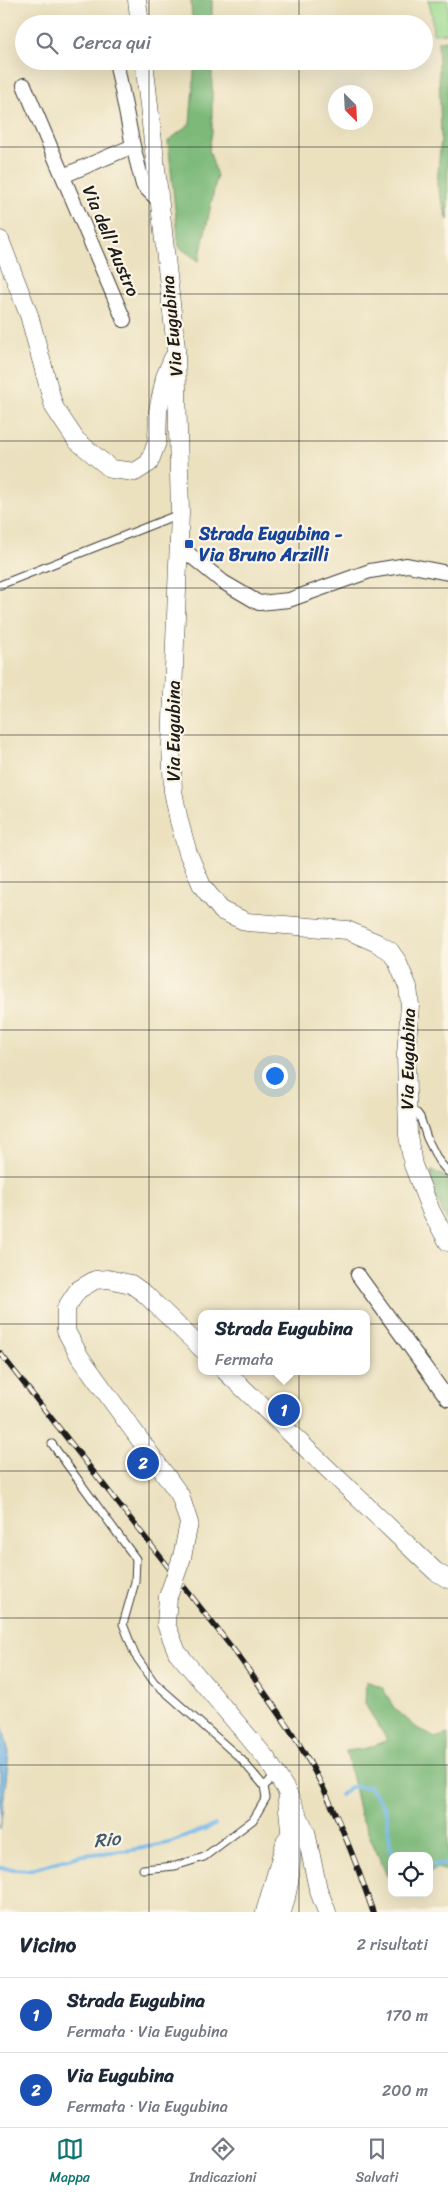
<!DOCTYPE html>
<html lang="it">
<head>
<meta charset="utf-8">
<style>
	body { margin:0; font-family:Sriracha,sans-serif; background:#f6f6f7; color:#1f2937 }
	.controls { position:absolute; right:15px; bottom:15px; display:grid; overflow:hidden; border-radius:10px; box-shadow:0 5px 20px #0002 }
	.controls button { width:45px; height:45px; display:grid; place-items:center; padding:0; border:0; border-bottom:1px solid #e0e1e3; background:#fff; color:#1f2937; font:25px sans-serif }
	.compass { position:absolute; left:328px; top:85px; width:45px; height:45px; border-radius:50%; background:#fff; box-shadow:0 5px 20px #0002; rotate:156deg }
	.you { position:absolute; left:274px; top:1075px; width:18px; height:18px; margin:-12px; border:4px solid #fff; border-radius:50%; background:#1a73e8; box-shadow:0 0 0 8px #1a73e833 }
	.badge { display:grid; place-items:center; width:32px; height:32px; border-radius:50%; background:#0f766e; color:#fff; font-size:16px; font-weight:700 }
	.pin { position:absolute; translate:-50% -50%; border:2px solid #fff; box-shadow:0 1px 5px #0006 }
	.popup { position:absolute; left:198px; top:1310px; width:172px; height:65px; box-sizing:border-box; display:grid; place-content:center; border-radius:10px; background:#fff; filter:drop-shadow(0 1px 4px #0005); font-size:16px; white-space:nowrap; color:#747a83 }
	.popup b { font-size:19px; color:#1f2937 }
	.popup::after { content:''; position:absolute; left:50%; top:100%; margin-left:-10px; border:10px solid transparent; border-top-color:#fff }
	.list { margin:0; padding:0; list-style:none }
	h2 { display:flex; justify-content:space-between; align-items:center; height:65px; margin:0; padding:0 20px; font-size:21px }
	h2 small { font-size:16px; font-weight:400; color:#747a83 }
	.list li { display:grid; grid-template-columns:32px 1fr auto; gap:15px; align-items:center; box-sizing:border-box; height:75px; padding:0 20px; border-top:1px solid #e0e1e3 }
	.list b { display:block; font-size:19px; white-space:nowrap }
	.list p { margin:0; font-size:16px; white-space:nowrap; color:#747a83 }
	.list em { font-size:16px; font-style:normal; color:#747a83 }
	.icon { flex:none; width:28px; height:28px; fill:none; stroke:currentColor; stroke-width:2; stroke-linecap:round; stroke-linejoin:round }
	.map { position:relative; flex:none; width:448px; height:1912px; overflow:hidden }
	.search { position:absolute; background:#fff; box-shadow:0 5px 20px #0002; left:15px; right:15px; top:15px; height:55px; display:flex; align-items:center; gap:12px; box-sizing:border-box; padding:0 18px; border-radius:28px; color:#747a83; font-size:19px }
	.sheet { height:215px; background:#fff }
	nav { display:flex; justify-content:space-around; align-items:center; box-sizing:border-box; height:70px; border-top:1px solid #e0e1e3; background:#fff; font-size:14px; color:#747a83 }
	nav a { display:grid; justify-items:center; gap:2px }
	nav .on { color:#0f766e }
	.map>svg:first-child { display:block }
	.green { fill:#9cda8f; stroke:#5c7b56 }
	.forest { fill:#7dba7a; stroke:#4c6b4b }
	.water { fill:#73b8e9; stroke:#486a82 }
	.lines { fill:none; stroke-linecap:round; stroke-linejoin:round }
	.stream { stroke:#73b8e9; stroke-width:4 }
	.service-casing { stroke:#3b3a34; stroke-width:9 }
	.minor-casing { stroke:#3b3a34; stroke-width:16 }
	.tertiary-casing { stroke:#3b3a34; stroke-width:19 }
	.service { stroke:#fff; stroke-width:7 }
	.minor { stroke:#fff; stroke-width:14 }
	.tertiary { stroke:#fff; stroke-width:18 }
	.rail-casing { stroke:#1c1c1c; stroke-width:5.5 }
	.rail { stroke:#fcf5e5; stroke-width:4; stroke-dasharray:11; stroke-linecap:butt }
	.tertiary-bridge-casing { stroke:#3b3a34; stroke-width:19; stroke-linecap:butt }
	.tertiary-bridge { stroke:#fff; stroke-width:18 }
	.grid { fill:none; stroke:#1c1c1c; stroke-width:1; stroke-opacity:0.55 }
	.transit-dot { fill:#1a4fb4; stroke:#fcf5e5; stroke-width:2 }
	.labels { text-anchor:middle; stroke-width:4.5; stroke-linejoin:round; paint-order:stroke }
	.street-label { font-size:18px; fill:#1c1c1c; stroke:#fcf5e5 }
	.transit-label { font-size:18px; font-weight:bold; fill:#164399; stroke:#fcf5e5; text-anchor:start }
	.water-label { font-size:19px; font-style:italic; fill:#3f5a6e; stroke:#fcf5e5 }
</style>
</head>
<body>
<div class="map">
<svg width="448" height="1912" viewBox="0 0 448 1912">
	<rect width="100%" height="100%" fill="#fcf5e5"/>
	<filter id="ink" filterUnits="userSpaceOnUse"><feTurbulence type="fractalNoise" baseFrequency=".02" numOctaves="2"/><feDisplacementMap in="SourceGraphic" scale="10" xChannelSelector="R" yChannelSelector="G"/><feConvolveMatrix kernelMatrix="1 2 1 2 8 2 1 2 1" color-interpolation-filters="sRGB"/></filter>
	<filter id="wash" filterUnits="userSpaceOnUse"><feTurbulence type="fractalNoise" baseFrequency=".0096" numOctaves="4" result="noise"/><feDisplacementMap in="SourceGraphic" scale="20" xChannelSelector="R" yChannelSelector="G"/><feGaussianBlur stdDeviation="1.12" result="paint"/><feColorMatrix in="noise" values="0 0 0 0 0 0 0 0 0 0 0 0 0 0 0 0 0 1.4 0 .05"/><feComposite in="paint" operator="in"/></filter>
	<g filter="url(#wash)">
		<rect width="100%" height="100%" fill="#ebe1bf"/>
		<!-- green -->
		<path class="green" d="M428,0H448V33L433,34L432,14Z"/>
		<!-- forest -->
		<g class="forest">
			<path d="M191,0H212V24H192Z"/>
			<path d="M448,40V220L437,185L441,137L438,41Z"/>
			<path d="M195,61H212V132L209,150L217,176L199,261L179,247L168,141L190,124Z"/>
			<path d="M432,1170L448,1178V1223L431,1188Z"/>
			<path d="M366,1681L382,1687L394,1708L417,1728L435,1738L448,1734V1871L436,1868L429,1873V1856H392V1879L387,1876L360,1814L346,1751L368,1748L387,1740L365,1704Z"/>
		</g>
		<!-- water -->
		<path class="water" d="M0,1717L9,1753L0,1830Z"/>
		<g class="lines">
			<!-- stream -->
			<g class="stream">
				<path d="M341,1795L350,1787H369L386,1809L392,1857"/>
				<path d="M429,1865L448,1863"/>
				<path d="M0,1868L28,1870L83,1855L132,1850L169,1843L215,1825"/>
			</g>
		</g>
	</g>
	<g filter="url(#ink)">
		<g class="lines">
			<!-- service casing -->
			<g class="service-casing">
				<g id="service">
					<path d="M0,585L179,514"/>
					<path d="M409,1111L417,1113L420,1117L427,1138L438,1160L448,1172"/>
					<path d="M52,1444L136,1559L135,1582L123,1624L135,1655L154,1682L241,1759L264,1786L276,1776"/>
					<path d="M143,1869L175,1866L204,1857L253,1820L266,1798L264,1786"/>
				</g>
			</g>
			<!-- minor casing -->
			<g class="minor-casing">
				<g id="minor">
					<path d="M116,61L133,146L143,185L159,201"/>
					<path d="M24,85L124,320"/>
					<path d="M63,176L133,146"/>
					<path d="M179,546L223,582L259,603L289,600L370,571L407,565L448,573"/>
					<path d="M358,1275L448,1399"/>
				</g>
			</g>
			<!-- tertiary casing -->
			<g class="tertiary-casing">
				<g id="tertiary">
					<path d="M137,0L140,24"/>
					<path d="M144,61L176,348L180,513L171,745L173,791L179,821L188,853L202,886L222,911L247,922L347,930L377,943L390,951L397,961L408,987L410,1005L406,1054L408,1135L413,1165L431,1211L448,1242"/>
					<path d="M0,240L29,315L54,407L76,440L111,469L135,472L149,463L157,442L158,411L165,377L173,358"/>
					<path d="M225,1371L435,1571L448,1579"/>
					<path d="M182,1557L189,1523L180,1495L80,1357L66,1331V1308L78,1290L95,1280L108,1279L131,1284L145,1294L202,1349"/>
					<path d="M168,1597L166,1624L177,1652L266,1758L285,1788L306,1832L318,1889L327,1912"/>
					<path d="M265,1912L286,1840"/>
					<path d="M282,1912C295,1871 292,1843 287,1801"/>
				</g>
			</g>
			<!-- service -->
			<use href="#service" class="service"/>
			<!-- minor -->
			<use href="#minor" class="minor"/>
			<!-- tertiary -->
			<use href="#tertiary" class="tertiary"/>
			<!-- rail casing -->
			<g class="rail-casing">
				<path id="rail" d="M0,1353L236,1653C258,1683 280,1713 299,1744C331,1796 354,1855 373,1912"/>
			</g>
			<!-- rail -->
			<use href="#rail" class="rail"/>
			<!-- tertiary-bridge casing -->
			<g class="tertiary-bridge-casing">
				<path id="tertiary-bridge" d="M168,1597L182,1557"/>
			</g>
			<!-- tertiary-bridge -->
			<use href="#tertiary-bridge" class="tertiary-bridge"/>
		</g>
	</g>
	<!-- grid -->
	<path class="grid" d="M149,0V24M299,0V24M149,61V1912M299,61V1912M0,147H448M0,294H448M0,441H448M0,588H448M0,735H448M0,882H448M0,1030H448M0,1177H448M0,1324H448M0,1471H448M0,1618H448M0,1765H448"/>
	<!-- markers -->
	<rect class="transit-dot" x="184" y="539" width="10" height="10" rx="2.5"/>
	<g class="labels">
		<!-- street labels -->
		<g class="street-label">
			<text transform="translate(111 241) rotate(67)" y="6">Via dell'Austro</text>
			<text transform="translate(172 326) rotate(-95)" y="6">Via Eugubina</text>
			<text transform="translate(174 731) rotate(-90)" y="6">Via Eugubina</text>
			<text transform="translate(408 1059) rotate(-89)" y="6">Via Eugubina</text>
		</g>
		<!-- transit labels -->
		<g class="transit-label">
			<text x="199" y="540">Strada Eugubina -<tspan x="199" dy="21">Via Bruno Arzilli</tspan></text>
		</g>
		<!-- water labels -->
		<g class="water-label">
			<text transform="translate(107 1839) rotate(-6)" y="7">Rio</text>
		</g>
	</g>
</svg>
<div class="controls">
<button><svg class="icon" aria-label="locate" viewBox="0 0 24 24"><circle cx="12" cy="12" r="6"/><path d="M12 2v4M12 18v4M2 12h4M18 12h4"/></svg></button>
</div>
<svg class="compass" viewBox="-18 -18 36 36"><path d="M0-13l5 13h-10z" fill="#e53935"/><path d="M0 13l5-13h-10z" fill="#747a83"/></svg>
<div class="you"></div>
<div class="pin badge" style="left:284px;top:1410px;background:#1a4fb4">1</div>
<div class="popup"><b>Strada Eugubina</b>Fermata</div>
<div class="pin badge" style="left:143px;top:1463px;background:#1a4fb4">2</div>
<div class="search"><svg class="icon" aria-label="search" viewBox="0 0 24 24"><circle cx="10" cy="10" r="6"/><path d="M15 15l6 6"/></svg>Cerca qui</div>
</div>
<section class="sheet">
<h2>Vicino<small>2 risultati</small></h2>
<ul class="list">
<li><span class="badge" style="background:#1a4fb4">1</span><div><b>Strada Eugubina</b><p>Fermata · Via Eugubina</p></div><em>170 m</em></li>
<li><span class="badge" style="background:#1a4fb4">2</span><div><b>Via Eugubina</b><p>Fermata · Via Eugubina</p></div><em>200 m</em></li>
</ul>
</section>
<nav>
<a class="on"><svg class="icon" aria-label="map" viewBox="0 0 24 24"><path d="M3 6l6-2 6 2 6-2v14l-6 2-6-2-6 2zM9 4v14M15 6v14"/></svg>Mappa</a>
<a><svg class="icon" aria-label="directions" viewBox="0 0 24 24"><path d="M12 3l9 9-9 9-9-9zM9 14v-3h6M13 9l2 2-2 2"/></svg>Indicazioni</a>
<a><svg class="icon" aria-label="saved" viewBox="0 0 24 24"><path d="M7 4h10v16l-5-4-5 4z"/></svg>Salvati</a>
</nav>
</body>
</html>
